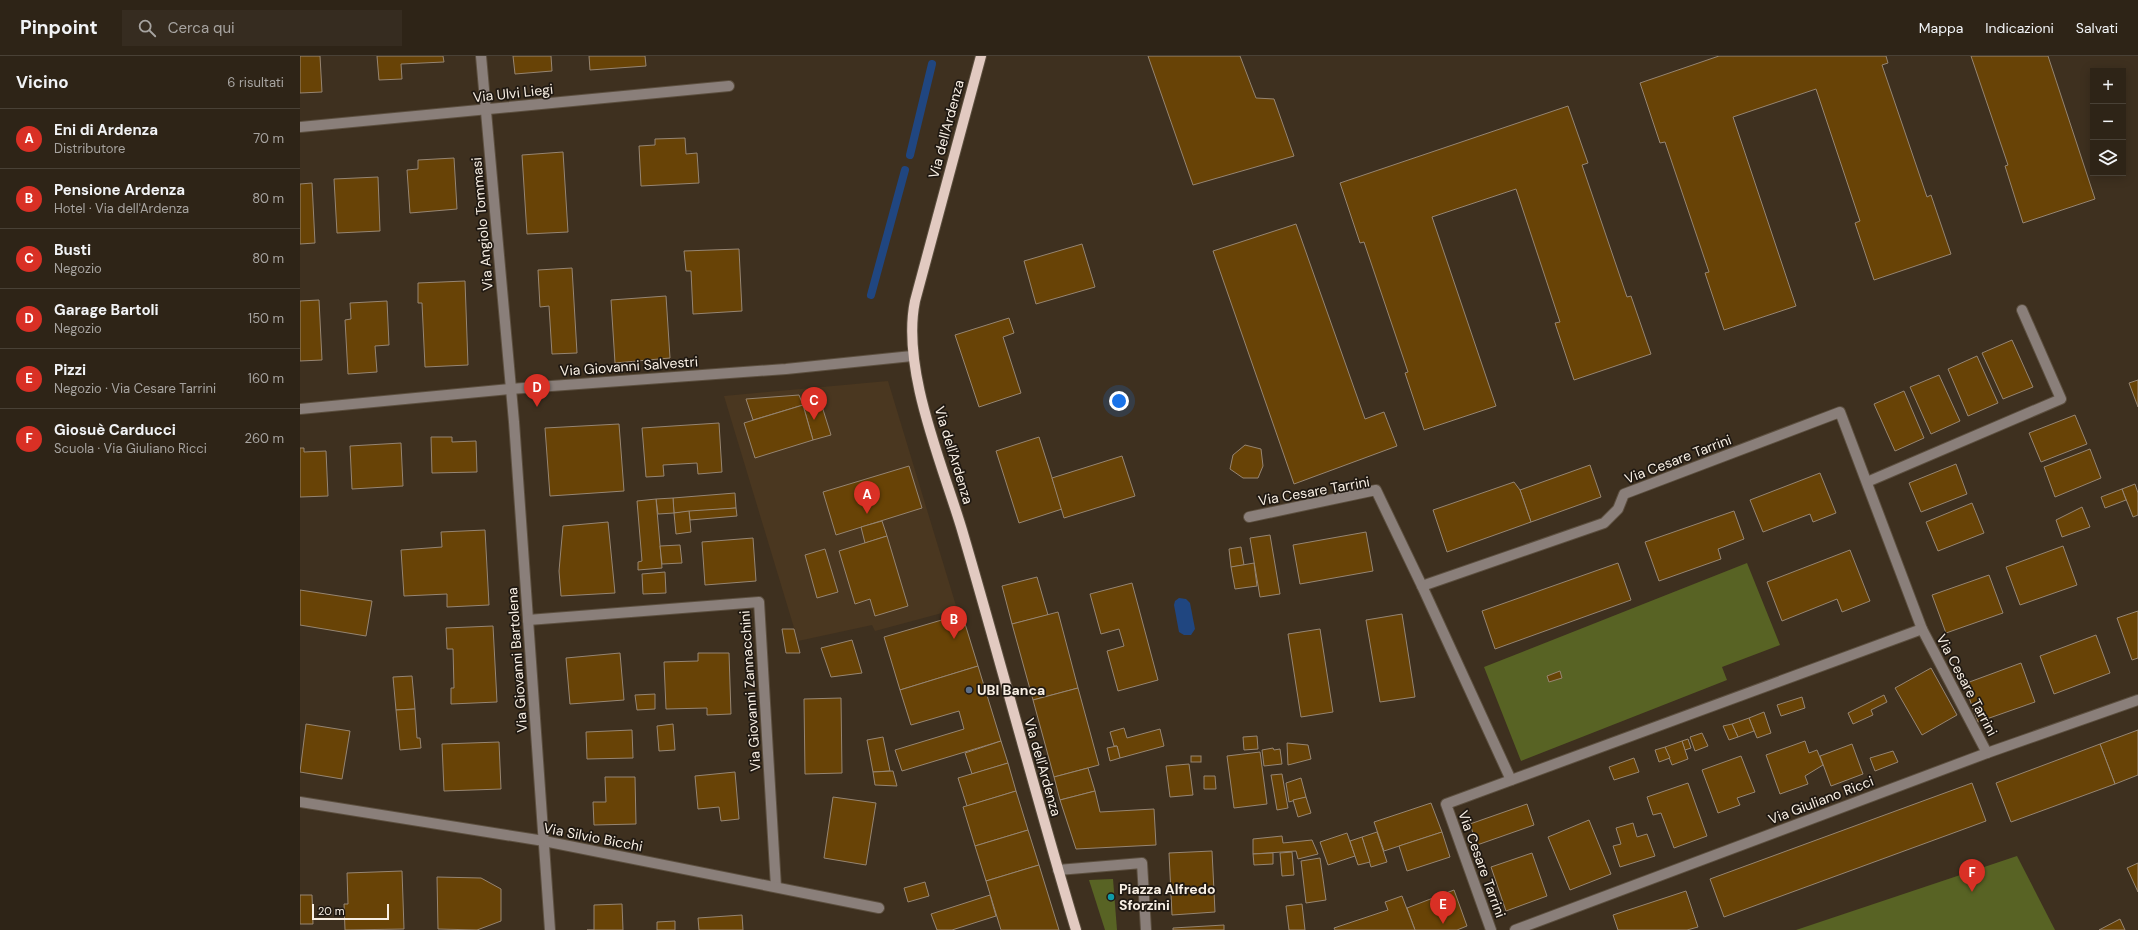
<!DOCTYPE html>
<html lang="it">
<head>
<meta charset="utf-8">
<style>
	body { margin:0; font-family:"DM Sans",sans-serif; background:#362c20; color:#f1f3f6 }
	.controls { position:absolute; right:12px; top:12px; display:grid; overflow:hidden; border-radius:0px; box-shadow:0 2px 10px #0003 }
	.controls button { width:36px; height:36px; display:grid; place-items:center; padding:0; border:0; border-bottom:1px solid #494136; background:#2e2417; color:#f1f3f6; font:20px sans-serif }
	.scale { position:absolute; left:12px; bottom:10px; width:77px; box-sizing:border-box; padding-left:4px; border:2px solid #f8efe4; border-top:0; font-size:11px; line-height:14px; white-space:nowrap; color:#f8efe4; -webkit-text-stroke:3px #201912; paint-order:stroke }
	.you { position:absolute; left:819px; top:345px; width:14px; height:14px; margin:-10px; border:3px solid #fff; border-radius:50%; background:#1a73e8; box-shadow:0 0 0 6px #1a73e833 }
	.badge { display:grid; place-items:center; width:26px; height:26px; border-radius:50%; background:#d93025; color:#fff; font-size:13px; font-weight:700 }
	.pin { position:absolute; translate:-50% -33px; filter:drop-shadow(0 1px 2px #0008) }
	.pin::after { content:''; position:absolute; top:21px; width:14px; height:12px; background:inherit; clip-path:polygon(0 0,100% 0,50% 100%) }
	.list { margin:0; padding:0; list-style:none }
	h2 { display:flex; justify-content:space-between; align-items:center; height:52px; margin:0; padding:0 16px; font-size:17px }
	h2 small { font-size:13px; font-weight:400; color:#a7a4a1 }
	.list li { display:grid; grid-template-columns:26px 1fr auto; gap:12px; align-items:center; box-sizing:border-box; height:60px; padding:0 16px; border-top:1px solid #494136 }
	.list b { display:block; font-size:15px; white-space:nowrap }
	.list p { margin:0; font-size:13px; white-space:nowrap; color:#a7a4a1 }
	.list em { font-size:13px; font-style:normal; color:#a7a4a1 }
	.icon { flex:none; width:22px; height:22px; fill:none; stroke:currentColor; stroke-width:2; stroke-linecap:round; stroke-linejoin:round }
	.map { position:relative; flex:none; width:1838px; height:874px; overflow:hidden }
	header { display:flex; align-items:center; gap:24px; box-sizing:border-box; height:56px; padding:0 20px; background:#2e2417; border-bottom:1px solid #494136 }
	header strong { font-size:19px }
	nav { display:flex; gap:22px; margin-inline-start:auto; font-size:14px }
	.search { width:280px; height:36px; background:#362c20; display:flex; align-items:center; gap:10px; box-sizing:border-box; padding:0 14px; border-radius:0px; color:#a7a4a1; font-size:15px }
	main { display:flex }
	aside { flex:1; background:#2e2417 }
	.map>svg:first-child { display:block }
	.built { fill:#4a3720 }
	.green { fill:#586324 }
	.water { fill:#204680 }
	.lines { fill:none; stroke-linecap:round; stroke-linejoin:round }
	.stream { stroke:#204680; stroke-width:8 }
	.building { fill:#684306; stroke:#968572 }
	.minor-casing { stroke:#5c4f3f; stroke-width:12 }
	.major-casing { stroke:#5c4f3f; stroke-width:12 }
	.minor { stroke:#8a7f7a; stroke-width:10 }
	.major { stroke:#e2cac1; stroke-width:10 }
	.service-dot { fill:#5c6f8a; stroke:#201912; stroke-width:1.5 }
	.culture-dot { fill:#0f9aa8; stroke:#201912; stroke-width:1.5 }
	.labels { text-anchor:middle; stroke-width:3.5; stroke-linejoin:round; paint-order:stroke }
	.street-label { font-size:14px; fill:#f8efe4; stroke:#201912 }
	.poi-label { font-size:14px; font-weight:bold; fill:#f8efe4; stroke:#201912; text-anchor:start }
</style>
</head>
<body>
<header>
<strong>Pinpoint</strong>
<div class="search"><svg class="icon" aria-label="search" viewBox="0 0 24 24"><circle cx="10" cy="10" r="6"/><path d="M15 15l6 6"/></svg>Cerca qui</div>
<nav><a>Mappa</a><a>Indicazioni</a><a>Salvati</a></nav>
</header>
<main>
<aside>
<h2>Vicino<small>6 risultati</small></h2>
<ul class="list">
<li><span class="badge">A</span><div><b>Eni di Ardenza</b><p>Distributore</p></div><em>70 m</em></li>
<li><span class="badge">B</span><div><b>Pensione Ardenza</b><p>Hotel · Via dell'Ardenza</p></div><em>80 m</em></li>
<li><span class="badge">C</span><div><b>Busti</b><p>Negozio</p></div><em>80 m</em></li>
<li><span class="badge">D</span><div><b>Garage Bartoli</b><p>Negozio</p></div><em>150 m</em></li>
<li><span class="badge">E</span><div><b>Pizzi</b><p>Negozio · Via Cesare Tarrini</p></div><em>160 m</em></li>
<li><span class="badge">F</span><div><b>Giosuè Carducci</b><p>Scuola · Via Giuliano Ricci</p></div><em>260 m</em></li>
</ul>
</aside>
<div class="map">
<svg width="1838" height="874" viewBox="0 0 1838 874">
	<rect width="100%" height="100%" fill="#3e301f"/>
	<!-- built -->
	<path class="built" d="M588,325L657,553L575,575L572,569L498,585L424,340Z"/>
	<!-- green -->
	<g class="green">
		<path d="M1447,507L1480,589L1422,611L1427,624L1221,705L1184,611Z"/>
		<path d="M1717,800L1755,874H1496Z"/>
		<path d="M813,823L817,874H805L789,824Z"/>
	</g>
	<!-- water -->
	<path class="water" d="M879,542L886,543L890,547L895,573L891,579H884L879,576L874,549L875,545Z"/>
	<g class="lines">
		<!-- stream -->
		<g class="stream">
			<path d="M610,99L632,8"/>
			<path d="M571,239L605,114"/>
		</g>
	</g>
	<!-- building -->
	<g class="building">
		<path d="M0,0H20L22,36L0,37Z"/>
		<path d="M77,0H143L144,6L101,8L102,23L79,24Z"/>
		<path d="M213,0H251L252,15L215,18Z"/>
		<path d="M289,0H345L346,10L290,14Z"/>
		<path d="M848,0H940L956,42L974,43L994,100L893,129Z"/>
		<path d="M1419,0H1586L1588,7L1582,9L1627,141L1631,139L1651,198L1574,224L1555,167L1560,165L1516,33L1433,61L1496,250L1424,274L1405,217L1409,216L1365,86L1360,87L1340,27Z"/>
		<path d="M1671,0H1748L1795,143L1723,167L1705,110L1708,109Z"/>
		<path d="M1268,50L1288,107L1282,109L1327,241L1331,240L1351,298L1274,324L1255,267L1260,266L1216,133L1132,161L1196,350L1124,374L1105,317L1108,316L1064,186L1060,187L1040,127Z"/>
		<path d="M385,82L386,98L397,97L399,127L341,130L339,90L355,89V83Z"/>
		<path d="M263,96L268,176L227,178L222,99Z"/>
		<path d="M154,102L157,153L110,157L107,114L118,113V104Z"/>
		<path d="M78,121L80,175L37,177L34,123Z"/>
		<path d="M12,127L15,187L0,188V128Z"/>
		<path d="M996,168L1065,363L1084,356L1097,390L994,428L913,195Z"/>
		<path d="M782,188L795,231L736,248L724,205Z"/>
		<path d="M439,193L442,255L393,258L391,215H386L384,195Z"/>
		<path d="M272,212L277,297L252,298L249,250L240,251L238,214Z"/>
		<path d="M165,225L168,309L125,311L122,247H118V227Z"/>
		<path d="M366,240L370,302L315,307L311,244Z"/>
		<path d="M19,244L22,304L0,305V245Z"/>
		<path d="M87,245L89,289L75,290L77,316L48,318L45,264L51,263L50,247Z"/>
		<path d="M709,262L714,277L703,281L721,337L679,351L655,279Z"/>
		<path d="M1712,284L1733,331L1703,343L1682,297Z"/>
		<path d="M1677,300L1698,347L1668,360L1648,313Z"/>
		<path d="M1639,319L1660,365L1631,378L1610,331Z"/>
		<path d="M1838,324V351L1829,327Z"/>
		<path d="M1604,335L1624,382L1595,395L1574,348Z"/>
		<path d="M499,339L503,349L453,364L446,343Z"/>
		<path d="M520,344L531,379L513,384L503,349Z"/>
		<path d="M503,349L513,384L455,402L444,367Z"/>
		<path d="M1775,359L1787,388L1741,406L1729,377Z"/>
		<path d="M419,367L422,416L398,418L397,407L363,409L364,420L346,421L342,372Z"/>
		<path d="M319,368L324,435L250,440L245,372Z"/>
		<path d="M131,381H152V386L176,385L177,416L132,417Z"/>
		<path d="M739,381L762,453L719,467L696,395Z"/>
		<path d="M101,387L103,430L52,433L50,390Z"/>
		<path d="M945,389L961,393L963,410L958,422H943L930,413L933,399Z"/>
		<path d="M0,392H4V396L26,395L28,440L0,441Z"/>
		<path d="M1790,393L1801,422L1755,441L1744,411Z"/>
		<path d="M822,400L835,440L764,462L752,422Z"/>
		<path d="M1656,408L1667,438L1621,456L1609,427Z"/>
		<path d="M1290,409L1301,441L1231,466L1220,434Z"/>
		<path d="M609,410L622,452L536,479L523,436Z"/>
		<path d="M1520,417L1536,457L1513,466L1510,458L1463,476L1450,444Z"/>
		<path d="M1214,426L1220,434L1231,466L1147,496L1133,454Z"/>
		<path d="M1835,428L1838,437V459L1833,461L1822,433Z"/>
		<path d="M1822,433L1826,444L1805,452L1801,441Z"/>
		<path d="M435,437L436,452L374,457L373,442Z"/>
		<path d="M373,442L374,457L358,458L356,443Z"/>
		<path d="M356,443L362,512L338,514V506L342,505L337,445Z"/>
		<path d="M1672,447L1684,477L1638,495L1626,466Z"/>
		<path d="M1782,451L1790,471L1762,481L1756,464Z"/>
		<path d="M436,452L437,460L390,464L389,455Z"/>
		<path d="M389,455L391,476L376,478L374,457Z"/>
		<path d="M1434,455L1444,483L1418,493L1421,503L1359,525L1345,486Z"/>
		<path d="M582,465L587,480L565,487L561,471Z"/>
		<path d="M308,466L315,537L261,540L259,515L263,470Z"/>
		<path d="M185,474L189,549L147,551V538L104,540L101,494L142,491L141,476Z"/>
		<path d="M1066,476L1073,515L1000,528L993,489Z"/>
		<path d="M970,479L980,538L960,541L950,482Z"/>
		<path d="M587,480L608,550L575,560L570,543L555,548L539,495Z"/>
		<path d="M453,482L456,525L405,529L402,486Z"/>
		<path d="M380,489L382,507L362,508L360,490Z"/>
		<path d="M1763,490L1777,529L1720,549L1706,511Z"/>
		<path d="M941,491L944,509L931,511L929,493Z"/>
		<path d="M525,493L538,536L517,542L505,499Z"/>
		<path d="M1550,494L1570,545L1542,556L1537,543L1482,565L1467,526Z"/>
		<path d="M954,507L957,530L935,533L931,511Z"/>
		<path d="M1318,507L1331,544L1195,593L1182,555Z"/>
		<path d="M365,516L366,537L343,538L342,518Z"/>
		<path d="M1689,519L1703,557L1646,577L1632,539Z"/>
		<path d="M737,521L748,559L712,568L702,530Z"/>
		<path d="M832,527L858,624L818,635L807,595L824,590L819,573L801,578L790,538Z"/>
		<path d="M0,534L72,545L66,580L0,569Z"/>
		<path d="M1838,555V602L1832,604L1817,562Z"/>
		<path d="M758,556L778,632L733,644L712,568Z"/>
		<path d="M662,558L678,610L600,634L584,581Z"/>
		<path d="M1102,558L1115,641L1080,646L1066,564Z"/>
		<path d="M193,570L197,646L151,648V632H154L153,593H147L146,572Z"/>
		<path d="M482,573H494L500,597H486Z"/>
		<path d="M1020,573L1033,656L1001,661L988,578Z"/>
		<path d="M1796,579L1810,617L1754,638L1740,600Z"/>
		<path d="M552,584L562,617L531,621L521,592Z"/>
		<path d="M320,597L324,644L270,648L266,602Z"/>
		<path d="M398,597H429L431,658L407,659V652L366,653L364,606L398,605Z"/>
		<path d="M1721,607L1735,646L1678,666L1664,628Z"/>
		<path d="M678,610L701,685L602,715L595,694L664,673L659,655L611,669L600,634Z"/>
		<path d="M1631,612L1657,659L1622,679L1595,632Z"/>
		<path d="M1260,615L1262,622L1249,626L1247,620Z"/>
		<path d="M112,620L115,653L96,654L93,621Z"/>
		<path d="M778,632L799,709L754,721L733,644Z"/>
		<path d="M355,638V653L337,654L335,639Z"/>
		<path d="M1584,639L1587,646L1571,654L1573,659L1553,668L1548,657Z"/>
		<path d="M1502,641L1505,652L1481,660L1477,649Z"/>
		<path d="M541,642L542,717L505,718L504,643Z"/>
		<path d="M115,653L117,682H120L121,692L100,694L96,654Z"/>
		<path d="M1464,656L1471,677L1457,682L1449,662Z"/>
		<path d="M1449,662L1454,675L1438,681L1432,668Z"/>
		<path d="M6,668L50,675L42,723L0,716Z"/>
		<path d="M373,668L375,694L359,695L357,670Z"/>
		<path d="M1432,668L1438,681L1429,684L1423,670Z"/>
		<path d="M824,672L827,682L860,673L864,690L820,702L817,690H814L810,676Z"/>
		<path d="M332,674L333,702L287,703L286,676Z"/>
		<path d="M1838,674V719L1815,728L1800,688Z"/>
		<path d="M1402,677L1408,690L1395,695L1390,681Z"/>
		<path d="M957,680L958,693L944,694L943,681Z"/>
		<path d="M583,681L590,715L573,716L567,684Z"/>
		<path d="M1388,683L1391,692L1385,694L1382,685Z"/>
		<path d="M701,685L708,707L672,718L665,697Z"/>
		<path d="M1382,685L1388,703L1372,709L1365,691Z"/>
		<path d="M1505,685L1509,697L1517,694L1523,709L1505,720L1508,728L1480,738L1466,699Z"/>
		<path d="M199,686L201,733L144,735L142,688Z"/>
		<path d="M987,687L1008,689L1011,703L988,709Z"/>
		<path d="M1552,688L1563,718L1531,730L1520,700Z"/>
		<path d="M1800,688L1815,728L1711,766L1696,727Z"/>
		<path d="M817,690L820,702L810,705L807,692Z"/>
		<path d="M1365,691L1370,702L1359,706L1355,694Z"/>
		<path d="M973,692L974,694L980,693L982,708L964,710L962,694Z"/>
		<path d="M1593,695L1598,706L1575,715L1570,702Z"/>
		<path d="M960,696L967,748L934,752L927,700Z"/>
		<rect x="891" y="700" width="10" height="6"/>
		<path d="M1441,700L1455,736L1437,742L1440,749L1418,757L1402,714Z"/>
		<path d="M1334,702L1339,716L1314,724L1309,711Z"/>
		<path d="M708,707L716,735L667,750L658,722Z"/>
		<path d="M889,708L893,739L870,741L866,710Z"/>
		<path d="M788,712L795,735L760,744L754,721Z"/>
		<path d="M593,715L597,730L575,729L573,716Z"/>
		<path d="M435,716L439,763L421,765L419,751L398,753L395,720Z"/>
		<path d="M982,718L988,752L977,754L971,719Z"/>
		<path d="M904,720H915L916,733H904Z"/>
		<path d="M305,721H335L336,768L294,769L293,746H306Z"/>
		<path d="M1001,722L1006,741L989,746L986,727Z"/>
		<path d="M1388,727L1407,780L1374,792L1361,757L1353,759L1347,741Z"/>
		<path d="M1672,727L1686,765L1424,861L1410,823Z"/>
		<path d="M716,735L728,774L675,790L663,751Z"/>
		<path d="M795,735L800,756L854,753L856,789L776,793L760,744Z"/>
		<path d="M533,741L576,747L566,809L524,802Z"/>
		<path d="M1006,741L1011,757L998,761L993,744Z"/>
		<path d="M1131,747L1142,776L1084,795L1074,766Z"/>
		<path d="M1227,748L1234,769L1177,789L1170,768Z"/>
		<path d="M1289,764L1311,818L1270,834L1248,781Z"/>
		<path d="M1333,767L1337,781L1347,778L1355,800L1320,811L1313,790L1321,788L1316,772Z"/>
		<path d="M728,774L739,809L686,825L675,790Z"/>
		<path d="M1077,776L1087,806L1071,811L1062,781Z"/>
		<path d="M1142,776L1150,801L1107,815L1099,790Z"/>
		<path d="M1047,777L1055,800L1028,809L1020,786Z"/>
		<path d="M982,780L983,787L1012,784L1018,798L998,803L996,795L953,798V783Z"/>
		<path d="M1062,781L1070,806L1058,809L1050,785Z"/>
		<path d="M912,795L915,856L872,859L869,797Z"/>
		<path d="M992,796L994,819L982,820L980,797Z"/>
		<path d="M973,797V808L954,809L953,798Z"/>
		<path d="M1232,797L1247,840L1206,855L1191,811Z"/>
		<path d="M1020,802L1026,844L1006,847L1001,805Z"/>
		<path d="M1838,807V836L1827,812Z"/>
		<path d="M739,809L759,874H701L686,825Z"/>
		<path d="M102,815L104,873L45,874L44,848H48L47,817Z"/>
		<path d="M137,821L181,822L201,833V865L177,874L138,873Z"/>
		<path d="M625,826L629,840L608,846L604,832Z"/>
		<path d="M1154,834L1167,870L1157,874H1115L1107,852Z"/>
		<path d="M1386,835L1398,871L1387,874H1318L1313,859Z"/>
		<path d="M0,839H12L13,868H0Z"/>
		<path d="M690,839L696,860L652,874H637L631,858Z"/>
		<path d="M1102,840L1115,874H1035L1034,872L1088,854L1085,846Z"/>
		<path d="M322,848L323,874H287H294V849Z"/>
		<path d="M1002,848L1005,874H989L986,850Z"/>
		<path d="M442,859L443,874H399L398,862Z"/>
		<path d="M1820,863L1825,874H1799Z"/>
		<path d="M375,865V874H357V866Z"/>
		<path d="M924,869V874H873V872Z"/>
	</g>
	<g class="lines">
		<!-- minor casing -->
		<g class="minor-casing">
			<g id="minor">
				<path d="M181,0L214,366L250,874"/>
				<path d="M0,71L429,30"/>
				<path d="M0,353L210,333L486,313L612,300"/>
				<path d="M1567,426L1761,343L1722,254"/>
				<path d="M949,461L1076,434L1122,530"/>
				<path d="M228,564L459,546L476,831"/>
				<path d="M1211,724L1122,530L1304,467L1318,453L1324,438L1540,356L1622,573"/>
				<path d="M0,746L244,785L579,852"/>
				<path d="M758,814L842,807L846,874"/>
				<path d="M1191,874L1146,748L1622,573L1687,697"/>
				<path d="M1215,874L1687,697L1838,644"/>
			</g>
		</g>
		<!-- major casing -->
		<g class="major-casing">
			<path id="major" d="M681,0L615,245C601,313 642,407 662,474C701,607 736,741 776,874"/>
		</g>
		<!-- minor -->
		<use href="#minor" class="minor"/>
		<!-- major -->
		<use href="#major" class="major"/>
	</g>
	<!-- markers -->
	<circle class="service-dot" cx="669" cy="634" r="4"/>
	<circle class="culture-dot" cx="811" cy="841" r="4"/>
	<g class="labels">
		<!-- street labels -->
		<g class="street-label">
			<text transform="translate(213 37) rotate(-6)" y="5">Via Ulvi Liegi</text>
			<text transform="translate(646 73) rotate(-75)" y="5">Via dell'Ardenza</text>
			<text transform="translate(182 168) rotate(-95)" y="5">Via Angiolo Tommasi</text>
			<text transform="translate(329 310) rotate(-4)" y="5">Via Giovanni Salvestri</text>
			<text transform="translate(654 399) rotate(73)" y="5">Via dell'Ardenza</text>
			<text transform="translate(1378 403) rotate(-21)" y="5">Via Cesare Tarrini</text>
			<text transform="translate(1014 435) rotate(-10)" y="5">Via Cesare Tarrini</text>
			<text transform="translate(217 604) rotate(-94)" y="5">Via Giovanni Bartolena</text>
			<text transform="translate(1667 629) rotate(62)" y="5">Via Cesare Tarrini</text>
			<text transform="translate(450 635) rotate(-94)" y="5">Via Giovanni Zannacchini</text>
			<text transform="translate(743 711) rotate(74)" y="5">Via dell'Ardenza</text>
			<text transform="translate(1521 744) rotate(-21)" y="5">Via Giuliano Ricci</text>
			<text transform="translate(293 781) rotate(11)" y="5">Via Silvio Bicchi</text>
			<text transform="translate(1182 808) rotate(70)" y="5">Via Cesare Tarrini</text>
		</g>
		<!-- poi labels -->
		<g class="poi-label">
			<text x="677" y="639">UBI Banca</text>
			<text x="819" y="838">Piazza Alfredo<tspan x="819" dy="16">Sforzini</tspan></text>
		</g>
	</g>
</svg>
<div class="controls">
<button>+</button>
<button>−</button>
<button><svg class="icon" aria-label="layers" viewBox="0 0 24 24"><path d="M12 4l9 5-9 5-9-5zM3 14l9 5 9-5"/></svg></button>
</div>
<div class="scale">20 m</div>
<div class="you"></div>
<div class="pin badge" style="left:567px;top:458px">A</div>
<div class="pin badge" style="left:654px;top:583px">B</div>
<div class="pin badge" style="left:514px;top:364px">C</div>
<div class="pin badge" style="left:237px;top:351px">D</div>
<div class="pin badge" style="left:1143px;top:868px">E</div>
<div class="pin badge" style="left:1672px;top:836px">F</div>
</div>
</main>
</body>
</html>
